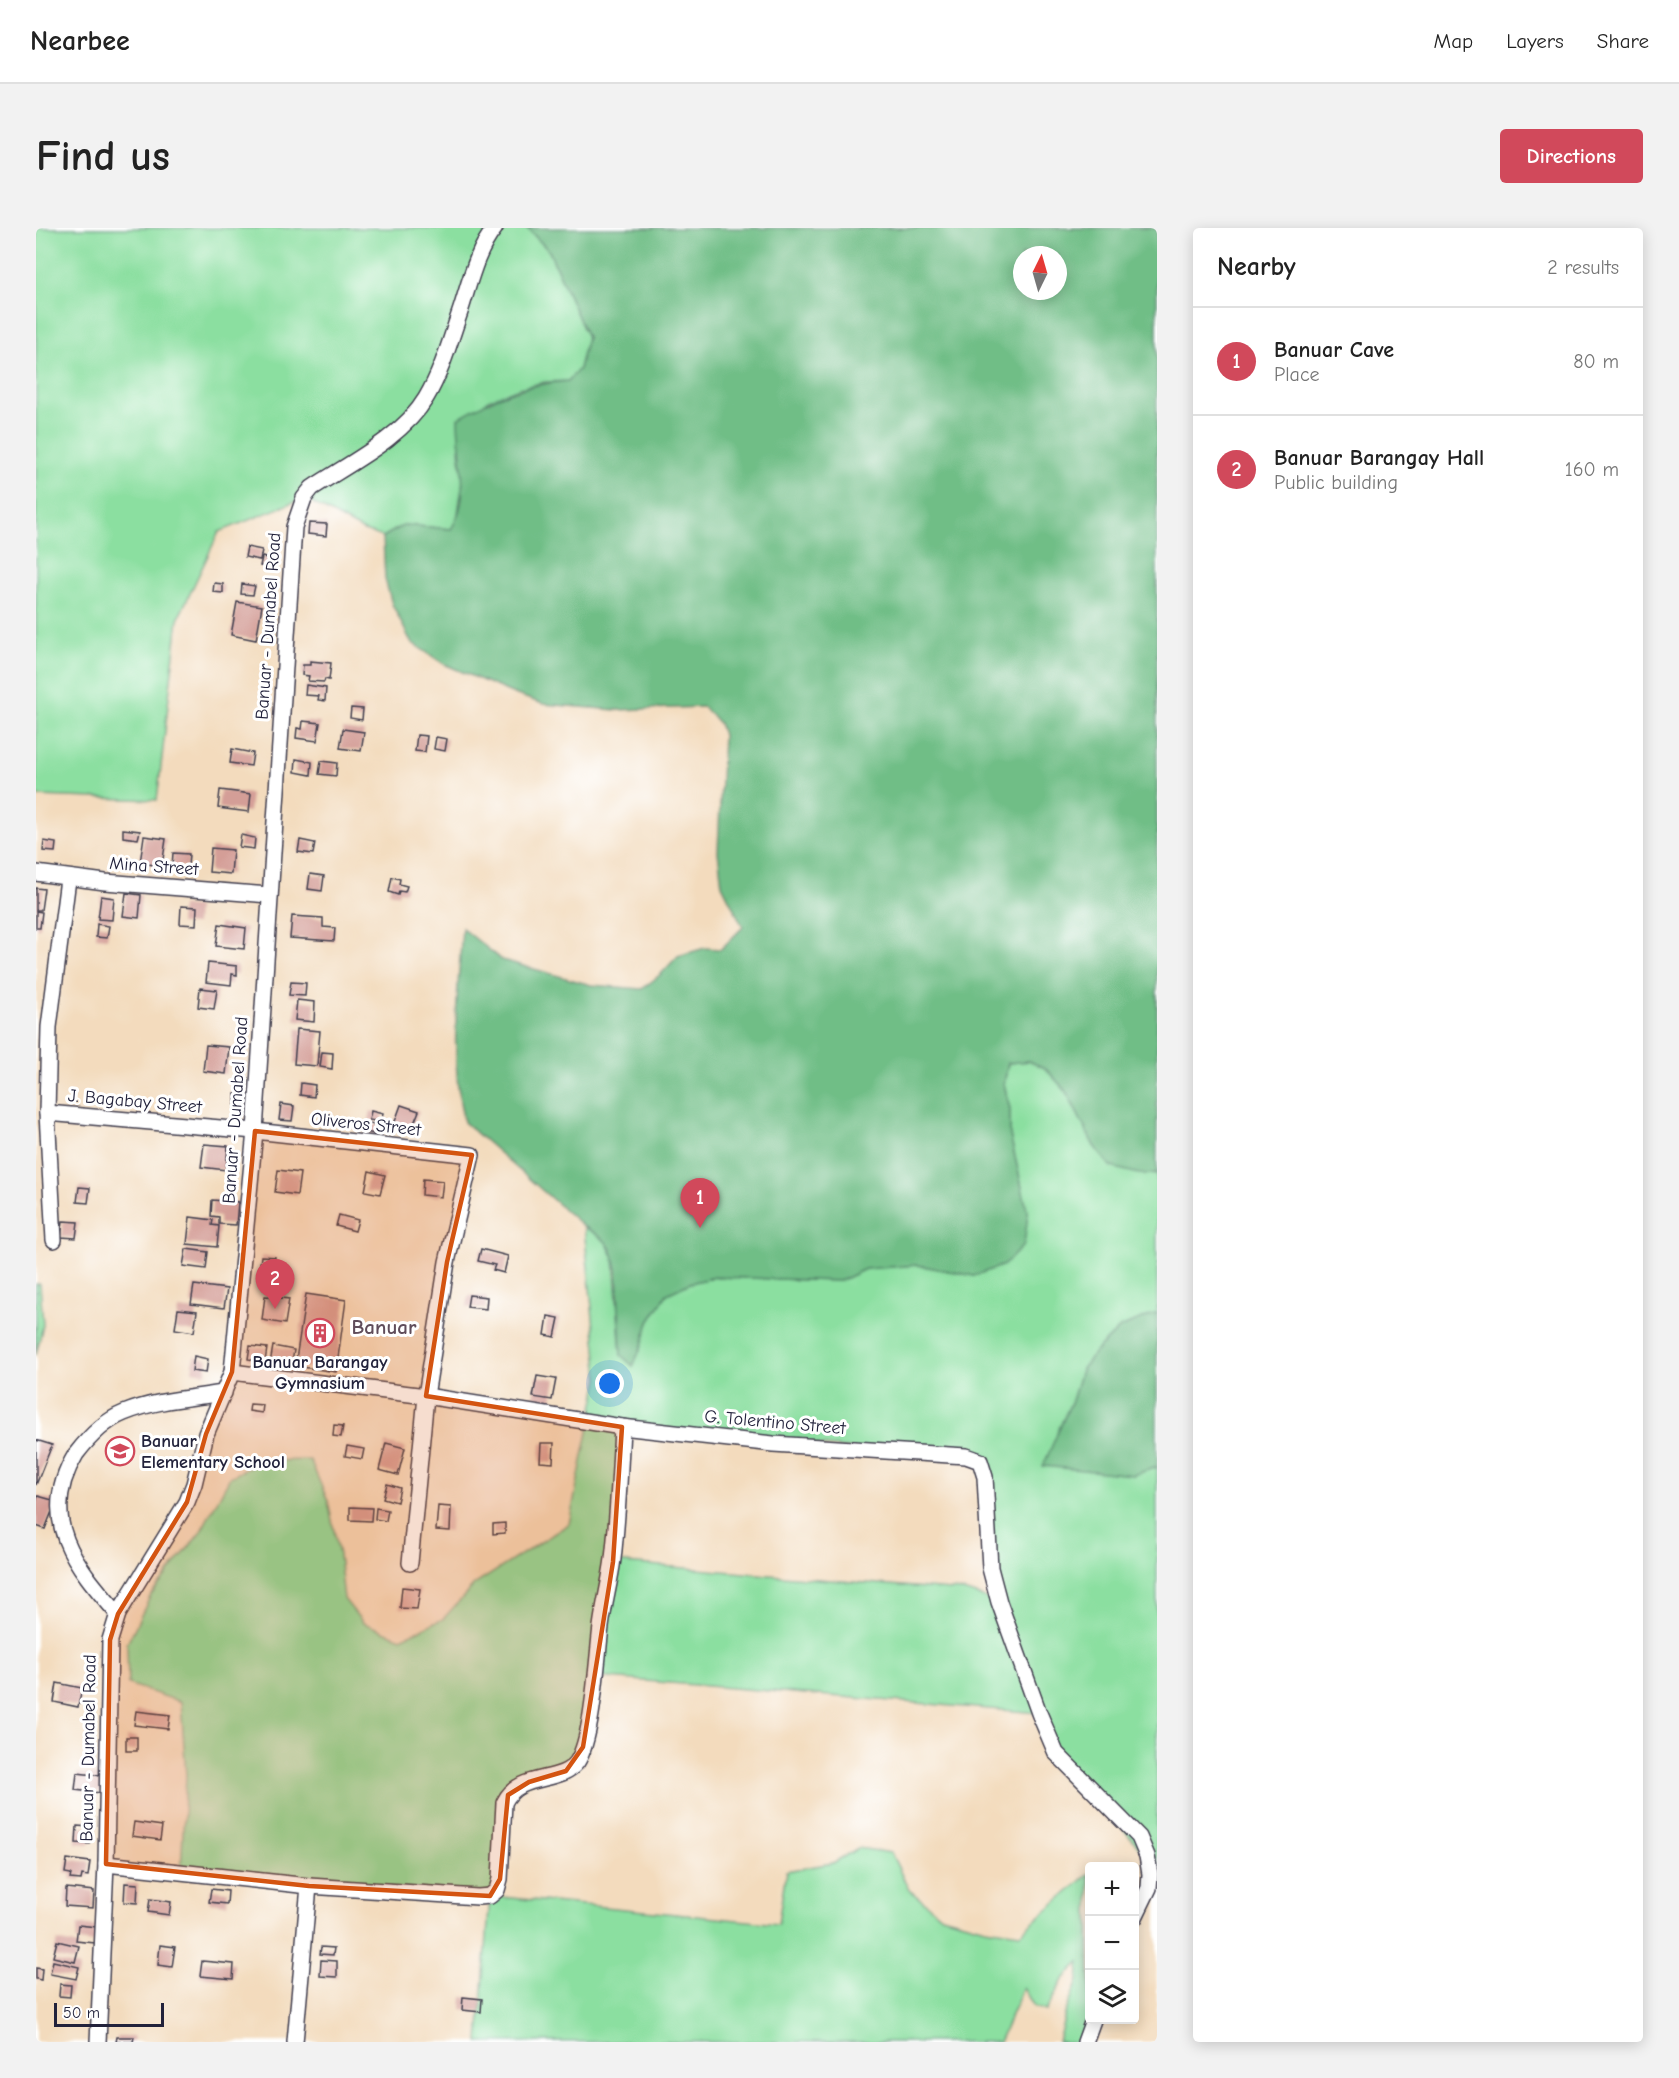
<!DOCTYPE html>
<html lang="en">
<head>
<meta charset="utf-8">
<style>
	body { margin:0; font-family:"Comic Neue",sans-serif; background:#f2f2f2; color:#222 }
	.controls { position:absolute; right:18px; bottom:18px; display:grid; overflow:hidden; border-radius:6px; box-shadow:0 3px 15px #0003 }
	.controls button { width:54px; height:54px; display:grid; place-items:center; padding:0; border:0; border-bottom:2px solid #e0e0e0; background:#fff; color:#222; font:30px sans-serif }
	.compass { position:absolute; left:977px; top:18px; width:54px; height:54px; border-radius:50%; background:#fff; box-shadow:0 3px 15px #0003; rotate:5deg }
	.scale { position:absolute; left:18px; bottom:15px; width:110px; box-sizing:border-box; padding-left:6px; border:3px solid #22223b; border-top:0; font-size:16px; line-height:21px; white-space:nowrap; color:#22223b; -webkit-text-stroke:4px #fff; paint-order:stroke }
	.you { position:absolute; left:574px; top:1156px; width:21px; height:21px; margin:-15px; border:4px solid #fff; border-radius:50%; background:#1a73e8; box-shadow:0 0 0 9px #1a73e833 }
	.badge { display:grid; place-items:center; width:39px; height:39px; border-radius:50%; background:#d1495b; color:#fff; font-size:20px; font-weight:700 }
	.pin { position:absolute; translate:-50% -50px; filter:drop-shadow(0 2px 3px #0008) }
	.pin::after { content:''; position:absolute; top:32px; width:21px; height:18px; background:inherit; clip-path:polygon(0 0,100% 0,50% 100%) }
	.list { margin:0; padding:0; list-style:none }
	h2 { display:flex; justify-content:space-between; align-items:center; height:78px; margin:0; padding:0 24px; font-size:26px }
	h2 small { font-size:20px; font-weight:400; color:#767676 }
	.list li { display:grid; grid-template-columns:39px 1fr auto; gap:18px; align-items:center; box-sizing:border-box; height:108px; padding:0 24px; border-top:2px solid #e0e0e0 }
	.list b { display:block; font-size:22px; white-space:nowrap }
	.list p { margin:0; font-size:20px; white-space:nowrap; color:#767676 }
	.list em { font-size:20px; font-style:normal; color:#767676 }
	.icon { flex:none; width:33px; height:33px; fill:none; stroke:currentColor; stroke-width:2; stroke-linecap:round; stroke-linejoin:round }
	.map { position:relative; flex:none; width:1121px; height:1814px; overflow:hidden; border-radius:6px }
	header { display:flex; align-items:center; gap:36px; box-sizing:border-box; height:84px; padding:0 30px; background:#fff; border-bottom:2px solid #e0e0e0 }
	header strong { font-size:28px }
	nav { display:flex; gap:33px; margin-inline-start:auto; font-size:21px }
	.intro { display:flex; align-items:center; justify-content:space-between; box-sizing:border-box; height:144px; padding:0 36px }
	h1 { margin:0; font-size:42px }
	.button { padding:15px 27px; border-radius:6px; background:#d1495b; color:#fff; font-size:21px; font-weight:700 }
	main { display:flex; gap:36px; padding:0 36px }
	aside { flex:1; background:#fff; border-radius:6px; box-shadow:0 3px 15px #0003 }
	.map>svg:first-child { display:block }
	.green { fill:#8bdfa0; stroke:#56806e; stroke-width:1.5; fill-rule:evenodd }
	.forest { fill:#70be86; stroke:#497060; stroke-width:1.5; fill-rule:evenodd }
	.building { fill:#d49e97 }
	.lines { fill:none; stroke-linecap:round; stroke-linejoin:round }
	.minor-casing { stroke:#413e4e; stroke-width:18 }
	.minor { stroke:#fff; stroke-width:15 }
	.marked { fill:#d45411; fill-opacity:0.2; stroke:#d45411; stroke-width:4.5; stroke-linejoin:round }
	.labels { text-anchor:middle; stroke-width:6; stroke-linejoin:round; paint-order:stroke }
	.street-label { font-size:18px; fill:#22223b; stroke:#fff }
	.poi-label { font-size:18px; font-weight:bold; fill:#22223b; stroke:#fff }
	.quarter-label { font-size:21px; font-weight:bold; fill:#604d5b; stroke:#fff }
</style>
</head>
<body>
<header>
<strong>Nearbee</strong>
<nav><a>Map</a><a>Layers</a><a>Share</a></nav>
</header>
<div class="intro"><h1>Find us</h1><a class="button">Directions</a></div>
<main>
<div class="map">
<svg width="1121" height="1814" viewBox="0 0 1121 1814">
	<rect width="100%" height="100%" fill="#fff"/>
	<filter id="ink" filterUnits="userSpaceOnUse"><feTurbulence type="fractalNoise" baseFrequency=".0167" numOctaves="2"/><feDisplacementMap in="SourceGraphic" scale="12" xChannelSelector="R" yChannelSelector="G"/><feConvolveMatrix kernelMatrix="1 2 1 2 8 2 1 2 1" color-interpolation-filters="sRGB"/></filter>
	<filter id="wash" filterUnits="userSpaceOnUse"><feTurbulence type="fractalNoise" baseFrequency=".008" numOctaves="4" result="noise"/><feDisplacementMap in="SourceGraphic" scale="24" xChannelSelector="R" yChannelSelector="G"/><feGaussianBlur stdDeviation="1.35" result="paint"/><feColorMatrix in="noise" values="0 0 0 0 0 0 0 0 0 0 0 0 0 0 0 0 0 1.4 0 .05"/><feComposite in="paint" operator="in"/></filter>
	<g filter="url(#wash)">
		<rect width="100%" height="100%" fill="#f3dbbd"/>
		<!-- green -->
		<g class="green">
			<path d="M0,0H491L513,23L551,109L543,141L532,153L509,154L483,160L452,172L423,221L427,252L421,292L416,301L368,297L347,309L328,303L268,270L183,304L142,391L121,572L0,568Z"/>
			<path d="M993,833L1009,840L1030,863L1058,918L1118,947L1121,946V1085L1084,1100L1060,1123L1045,1142L1037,1170L1021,1205L1097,1247L1121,1239V1659L1113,1660L1111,1628L1020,1525L1003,1485L560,1449L541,1534L478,1561L455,1668L742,1696L750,1643L797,1635L822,1620L855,1625L873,1662L906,1688L949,1700L984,1705L1053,1646L1054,1792L1049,1814H1022L1029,1786L1042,1752L1044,1734L1027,1752L1010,1783L998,1779L987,1760L963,1814H443L454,1668L145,1643L150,1548L145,1474L92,1456L91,1416L115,1367L164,1305L194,1249L226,1233L274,1232L292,1273L303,1327L308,1371L327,1395L365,1410L407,1391L438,1357L533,1296L563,1151L548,999L568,1010L578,1030L585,1127L597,1138L606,1117L613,1094L631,1066L654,1055L679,1049L804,1053L829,1041L882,1037L938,1048L992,986L974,907V881L968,856L972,835ZM587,1199L944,1233L962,1374L927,1363L577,1334Z"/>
			<path d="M0,1056H4L7,1097L0,1127Z"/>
		</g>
		<!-- forest -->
		<g class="forest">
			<path d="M491,0H1121V946H1103L1075,939L1058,918L1030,863L1009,840L993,833L972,835L968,856L974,881V907L992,986L988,1017L968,1037L938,1048L882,1037L829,1041L804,1053L679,1049L654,1055L631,1066L613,1094L606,1117L597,1138L585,1127L581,1042C576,1016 570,1011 548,999L428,894C413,830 422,765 426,700L466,732L555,757L606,761L625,746L642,728L669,720L685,721L707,699L686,657L682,624L687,507L683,495L667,479L580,482L507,476L478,466L408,436L375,414L356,376L349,351L347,309L368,297L415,301C436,270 422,226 422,190C459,168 488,156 532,153L543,141L551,109L513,23ZM986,27H1022V63H986Z"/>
			<path d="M1121,1085V1239L1097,1247L1007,1238L1037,1170L1045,1142L1060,1123L1084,1100Z"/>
		</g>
		<g id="blocks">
			<!-- building -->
			<g class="building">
				<path d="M273,295L291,296L290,308L272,306Z"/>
				<path d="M211,319L226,322L224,332L209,329Z"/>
				<path d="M226,329L236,331L235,339L224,338Z"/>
				<path d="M178,355L187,356V365L177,364Z"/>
				<path d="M206,356L219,358L217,367L205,366Z"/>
				<path d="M201,374L226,378L220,412L195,407Z"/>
				<path d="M274,433L295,435L293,452L289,451L288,454L272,453L273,448L266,447L267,437H274Z"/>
				<path d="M270,457L290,460L289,473L282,472L283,468L269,467Z"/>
				<path d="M315,480L327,481L326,492L314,490Z"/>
				<path d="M267,493L284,495L281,513L260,510L261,500L266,501Z"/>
				<path d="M307,501L328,504L325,523L304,520Z"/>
				<path d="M381,507L391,508L389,524L379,523Z"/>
				<path d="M400,509L411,511L409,523L398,521Z"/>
				<path d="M196,521L217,525L215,538L194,535Z"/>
				<path d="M260,531L276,534L275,547L259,544Z"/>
				<path d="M285,533L301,535L300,548L283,546Z"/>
				<path d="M184,562L215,566L213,584L182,580Z"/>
				<path d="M87,601L104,603L102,611L87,609Z"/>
				<path d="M205,607L219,610L218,621L203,619Z"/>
				<path d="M108,608L130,611L126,638L104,635Z"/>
				<path d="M264,612L279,615L277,626L262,624Z"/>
				<path d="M8,613L20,615L19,624L7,623Z"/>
				<path d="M175,620L197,622L195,646L173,644Z"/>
				<path d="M137,625L153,626L152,639L136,638Z"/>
				<path d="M274,646L288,648L286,663L272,661Z"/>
				<path d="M356,649L364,651L363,656L371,658L369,664L363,663L362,667L353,664Z"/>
				<path d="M0,660L8,661L5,682H0Z"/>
				<path d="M90,665L105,667L103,690L87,688Z"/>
				<path d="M65,668L78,670L76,692L62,691Z"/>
				<path d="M145,678L161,679L160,697L144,696Z"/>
				<path d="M0,683L6,684L4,700H0Z"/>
				<path d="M256,688L287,690V699L299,700L298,713L254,710Z"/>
				<path d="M61,696L73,698L71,710L60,709Z"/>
				<path d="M183,696L210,700L208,721L180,718Z"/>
				<path d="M172,735L201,738V747L196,746L195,757L170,754Z"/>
				<path d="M255,754L270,755L269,768L253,767Z"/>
				<path d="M164,760L181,762L178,781L162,779Z"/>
				<path d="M261,772L279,774L278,794L259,792Z"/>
				<path d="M261,801L284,803L281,838L258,836Z"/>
				<path d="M170,817L193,819L190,846L167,843Z"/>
				<path d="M286,824L297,825L296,841L284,839Z"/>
				<path d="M265,855L279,857L278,869L264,867Z"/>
				<rect x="199" y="866" width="10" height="16"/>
				<path d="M245,876L258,878L256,893L243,892Z"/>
				<path d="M365,877L383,883L374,905L357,899Z"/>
				<path d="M335,883L347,886L345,894L333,892Z"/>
				<path d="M332,895L344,897L342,907L330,904Z"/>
				<path d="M168,916L192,918L190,942L165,939Z"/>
				<path d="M242,942L264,945L261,967L239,964Z"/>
				<path d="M333,943L349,947L344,966L329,963Z"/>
				<path d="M387,951L407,953L405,969L386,967Z"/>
				<path d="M43,959L54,960L52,975L41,974Z"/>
				<path d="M176,972L202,974L200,997L183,996V989L175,988Z"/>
				<path d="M303,987L322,992L319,1003L300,998Z"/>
				<path d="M154,989L177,992L176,997L183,998L181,1019L151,1016Z"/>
				<path d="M27,993L42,994L40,1010L25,1009Z"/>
				<path d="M150,1021L172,1024L170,1041L147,1038Z"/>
				<path d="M445,1021L472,1028L468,1045L457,1042L459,1037L442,1033Z"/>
				<path d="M225,1028L239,1029L238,1037L224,1036Z"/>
				<path d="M158,1057L191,1061L188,1080L155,1076Z"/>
				<path d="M270,1066L310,1072L300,1144L259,1138Z"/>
				<path d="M433,1067L451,1069L450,1081L431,1079Z"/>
				<path d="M229,1068L253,1071L249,1096L226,1092Z"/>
				<path d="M142,1081L161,1083L158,1104L139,1101Z"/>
				<path d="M512,1088L523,1090L519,1109L509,1107Z"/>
				<path d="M214,1118L231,1120L229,1134L212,1131Z"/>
				<path d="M237,1118L258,1122L255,1140L234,1136Z"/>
				<path d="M158,1128L172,1131L170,1145L156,1143Z"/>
				<path d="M501,1148L520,1151L516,1172L497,1169Z"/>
				<path d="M214,1176L227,1177L226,1185L213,1183Z"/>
				<path d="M298,1197L307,1198L305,1209L297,1208Z"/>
				<path d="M0,1212L16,1217L0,1257Z"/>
				<path d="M350,1215L369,1220L362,1247L343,1242Z"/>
				<path d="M505,1215H518L517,1235L504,1234Z"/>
				<path d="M311,1218L328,1221L326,1231L309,1228Z"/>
				<path d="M351,1256L364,1260L361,1274L347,1270Z"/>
				<path d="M2,1268L20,1273L9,1301L0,1298V1274Z"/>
				<path d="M402,1278L415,1279L414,1303L400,1302Z"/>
				<path d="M314,1279L336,1280L335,1293L314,1292Z"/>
				<path d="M340,1280L352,1282L350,1293L339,1291Z"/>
				<path d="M469,1295V1305L457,1306V1296Z"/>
				<path d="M366,1359L384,1361L381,1381L364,1380Z"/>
				<path d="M21,1455L46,1460L42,1479L18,1474Z"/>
				<path d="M100,1483L134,1487L132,1501L98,1497Z"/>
				<rect x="90" y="1509" width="11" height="14"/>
				<path d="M41,1545L67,1548L65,1565L39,1562Z"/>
				<path d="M98,1594L126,1598L124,1612L96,1608Z"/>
				<path d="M41,1598L54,1599V1616L40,1615Z"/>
				<path d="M31,1631L54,1634L52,1648L46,1647L45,1652L34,1651L35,1646L29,1645Z"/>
				<path d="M89,1655L102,1656L101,1675L88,1674Z"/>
				<path d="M30,1660L58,1663L57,1680L29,1678Z"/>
				<path d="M175,1661L192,1663L191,1676L173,1674Z"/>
				<path d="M114,1671L135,1674L133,1687L112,1684Z"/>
				<path d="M42,1697L61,1699L59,1715L40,1713Z"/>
				<path d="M21,1713L43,1718L39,1734L17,1729Z"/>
				<path d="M124,1717L139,1719L136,1739L122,1737Z"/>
				<path d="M285,1719L298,1720L297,1727L284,1726Z"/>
				<path d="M285,1732L301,1733V1749L284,1748Z"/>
				<path d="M17,1733L43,1739L40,1751L14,1746Z"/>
				<path d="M166,1733L198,1736L197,1751L164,1748Z"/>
				<path d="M0,1740L6,1741L5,1752L0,1751Z"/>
				<path d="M24,1756L35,1757L34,1769L23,1768Z"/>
				<path d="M427,1769L446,1771L445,1784L426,1782Z"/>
				<path d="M81,1809H98L97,1814H80Z"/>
			</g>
		</g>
	</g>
	<g filter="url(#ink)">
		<use href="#blocks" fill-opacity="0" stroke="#413e4e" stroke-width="1.5"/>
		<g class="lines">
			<!-- minor casing -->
			<g class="minor-casing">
				<g id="minor">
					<path d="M0,645L69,654L233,667"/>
					<path d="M11,885L219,903L436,927L411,1034L390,1168L374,1335"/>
					<path d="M18,1012L11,885L13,799L32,651"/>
					<path d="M196,1144L390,1168L586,1199L737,1216L930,1228L944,1233L949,1249L954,1340L963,1374L1003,1485L1020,1525L1103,1609L1111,1628L1114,1646L1113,1660L1098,1691"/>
					<path d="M82,1386C40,1338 0,1291 40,1226C53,1209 68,1193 88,1185C119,1172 155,1170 188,1165"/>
					<path d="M70,1636L273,1658L259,1814"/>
					<path d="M273,1658L442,1669L454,1668L461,1662L464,1651L468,1575C483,1543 524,1557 541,1534C557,1510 561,1430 565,1399C568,1376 574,1354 577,1331C582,1287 584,1243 586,1199"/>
					<path d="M62,1814L70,1636L74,1412L82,1386L151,1274L158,1256L170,1206L196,1144L219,903L258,299L268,270L276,260C314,235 367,209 390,170C406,143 414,113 424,84C433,57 440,23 459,0"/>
					<path d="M1049,1814L1057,1792"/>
				</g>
			</g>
			<!-- minor -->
			<use href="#minor" class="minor"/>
		</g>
	</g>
	<!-- marked area -->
	<path class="marked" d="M219,903L436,927L411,1034L390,1168L586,1199L577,1334L547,1519L530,1543L493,1554L472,1567L464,1651L454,1668L273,1658L70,1636L74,1412L82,1386L151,1274L170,1206L196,1144Z"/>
	<!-- icons -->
	<defs>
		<g id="building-ring" transform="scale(1.5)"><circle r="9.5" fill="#fff" stroke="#d1495b" stroke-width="1.5"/><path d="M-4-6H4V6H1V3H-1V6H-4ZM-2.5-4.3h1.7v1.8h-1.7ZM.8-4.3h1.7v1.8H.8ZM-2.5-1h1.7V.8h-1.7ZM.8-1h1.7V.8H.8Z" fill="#d1495b"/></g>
		<g id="school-ring" transform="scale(1.5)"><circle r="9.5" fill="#fff" stroke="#d1495b" stroke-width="1.5"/><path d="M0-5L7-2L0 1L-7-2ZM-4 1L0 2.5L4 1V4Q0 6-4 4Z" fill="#d1495b"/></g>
	</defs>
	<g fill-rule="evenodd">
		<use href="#building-ring" x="284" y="1105"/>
		<use href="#school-ring" x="84" y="1223"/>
	</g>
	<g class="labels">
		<!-- street labels -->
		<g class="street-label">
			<text transform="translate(232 398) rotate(-86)" y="6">Banuar - Dumabel Road</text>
			<text transform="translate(118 638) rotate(4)" y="6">Mina Street</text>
			<text transform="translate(99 873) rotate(5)" y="6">J. Bagabay Street</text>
			<text transform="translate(199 882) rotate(-86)" y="6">Banuar - Dumabel Road</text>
			<text transform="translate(330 896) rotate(6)" y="6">Oliveros Street</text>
			<text transform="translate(739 1194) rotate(5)" y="6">G. Tolentino Street</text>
			<text transform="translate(52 1520) rotate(-89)" y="6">Banuar - Dumabel Road</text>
		</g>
		<!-- poi labels -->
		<g class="poi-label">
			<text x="284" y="1140">Banuar Barangay<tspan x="284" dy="21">Gymnasium</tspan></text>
			<text x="105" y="1219" text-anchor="start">Banuar<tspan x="105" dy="21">Elementary School</tspan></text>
		</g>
		<!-- quarter labels -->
		<g class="quarter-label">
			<text x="348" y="1106">Banuar</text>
		</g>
	</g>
</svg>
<div class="controls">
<button>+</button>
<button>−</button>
<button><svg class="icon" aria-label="layers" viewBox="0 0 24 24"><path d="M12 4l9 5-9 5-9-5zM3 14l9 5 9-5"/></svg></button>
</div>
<svg class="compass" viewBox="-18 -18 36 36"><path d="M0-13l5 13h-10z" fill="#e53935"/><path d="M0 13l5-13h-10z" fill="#767676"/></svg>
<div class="scale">50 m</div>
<div class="you"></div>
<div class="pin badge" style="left:664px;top:1000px">1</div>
<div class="pin badge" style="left:239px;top:1081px">2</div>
</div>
<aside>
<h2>Nearby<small>2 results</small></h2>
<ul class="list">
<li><span class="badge">1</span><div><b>Banuar Cave</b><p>Place</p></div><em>80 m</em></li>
<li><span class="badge">2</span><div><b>Banuar Barangay Hall</b><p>Public building</p></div><em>160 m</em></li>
</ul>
</aside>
</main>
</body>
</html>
